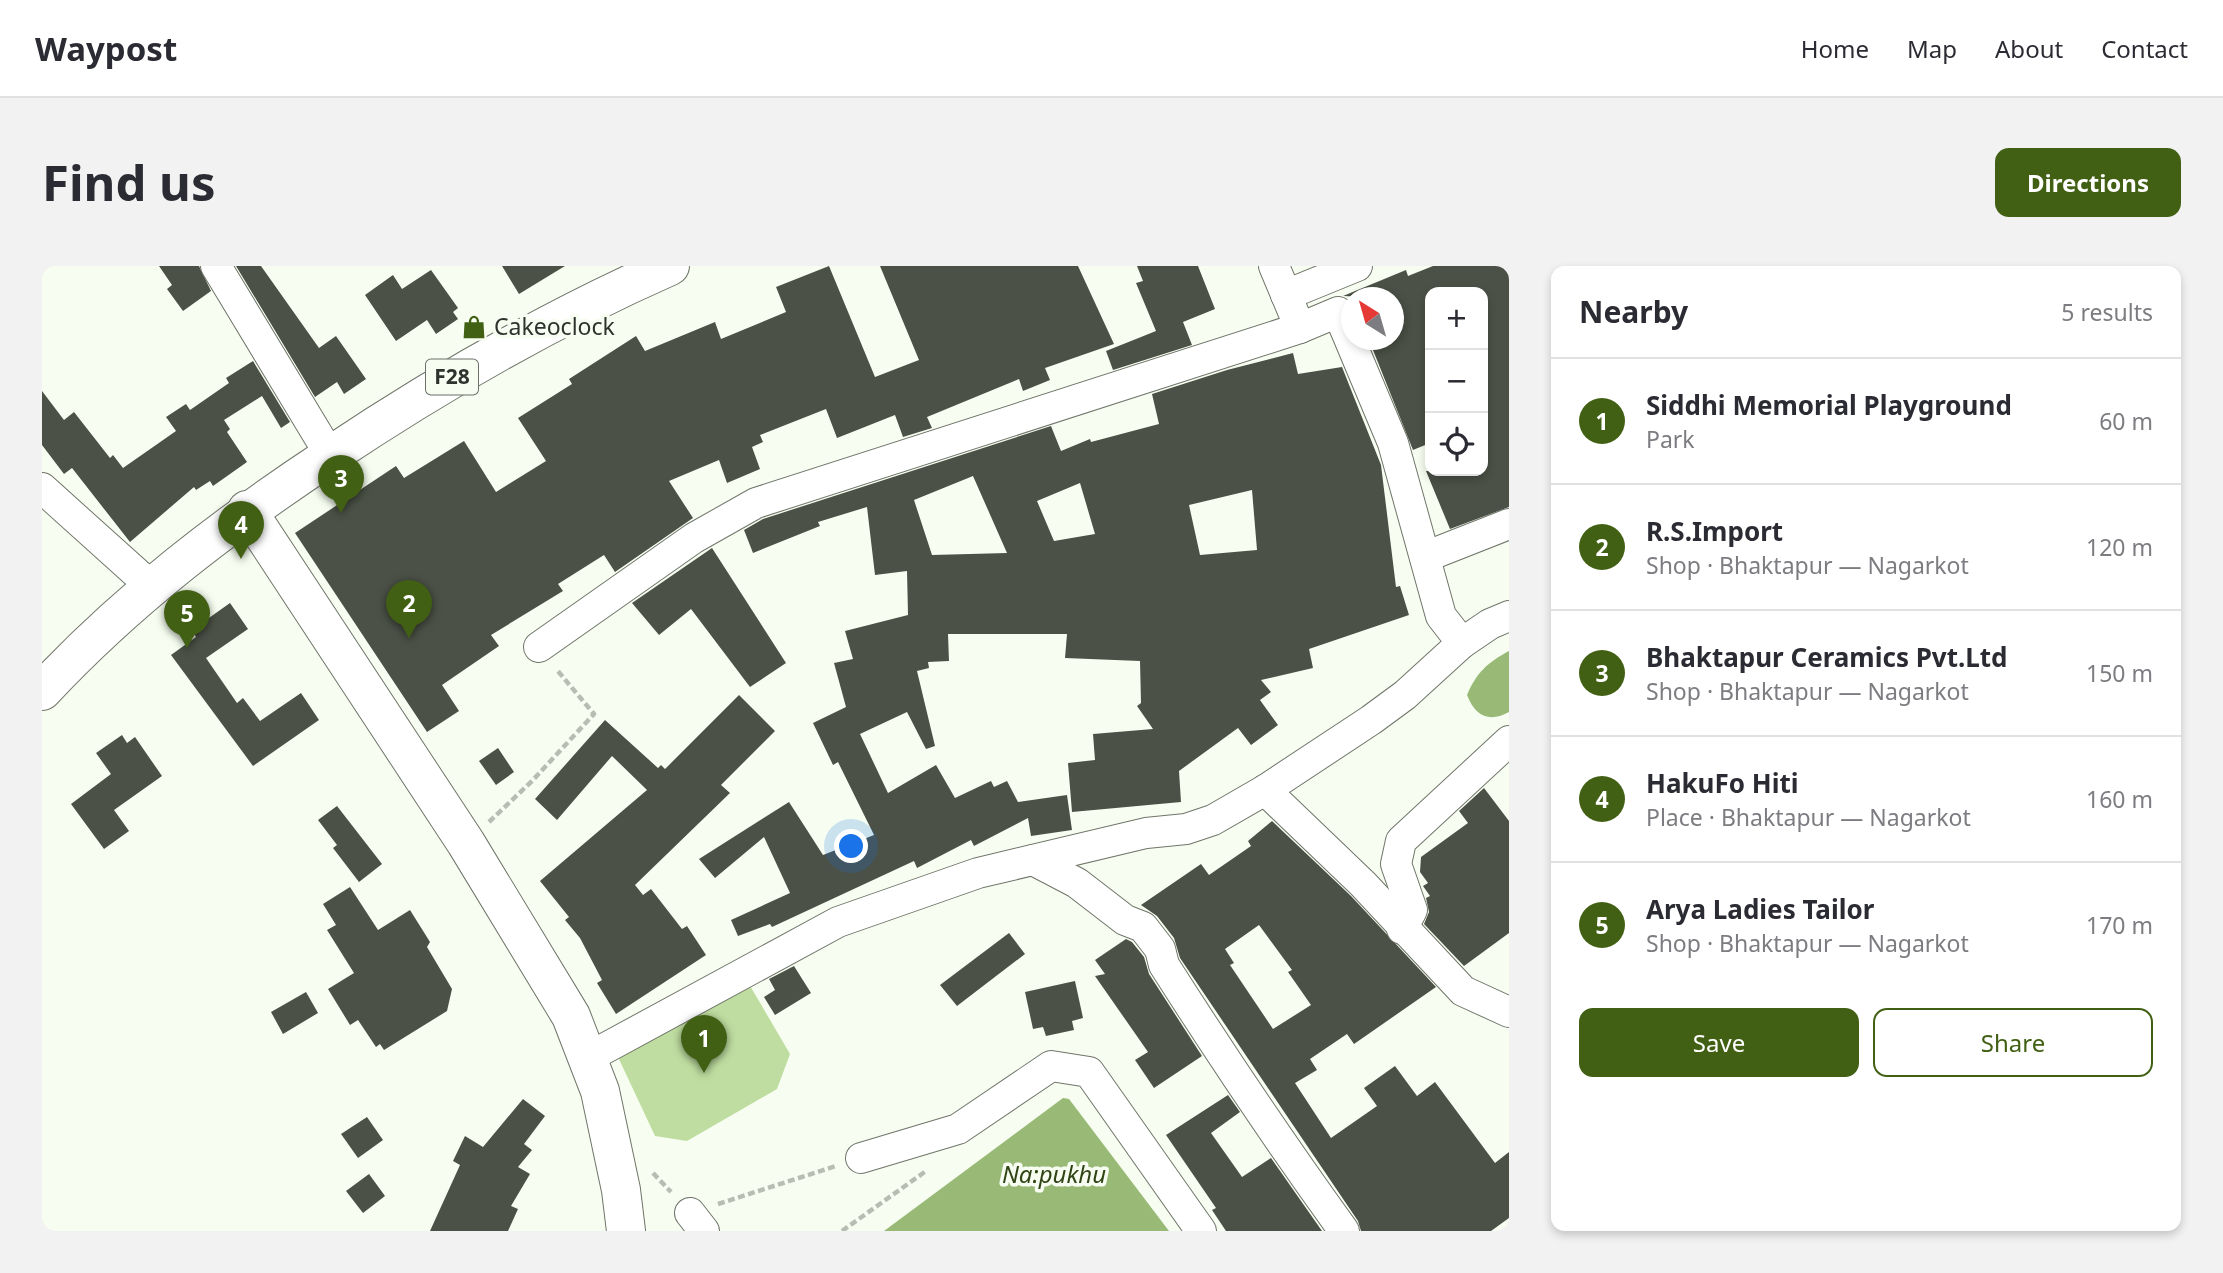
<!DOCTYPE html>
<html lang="en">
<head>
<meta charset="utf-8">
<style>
	body { margin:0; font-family:"Noto Sans",sans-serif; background:#f2f2f3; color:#2b2b33 }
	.controls { position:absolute; right:21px; top:21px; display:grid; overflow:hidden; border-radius:14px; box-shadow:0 4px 10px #0003 }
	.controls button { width:63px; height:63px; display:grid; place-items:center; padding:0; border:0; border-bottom:2px solid #e1e1e2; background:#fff; color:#2b2b33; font:35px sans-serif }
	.compass { position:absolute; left:1299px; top:21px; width:63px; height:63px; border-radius:50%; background:#fff; box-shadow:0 4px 10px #0003; rotate:323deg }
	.you { position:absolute; left:810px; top:581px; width:24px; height:24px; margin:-18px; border:5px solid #fff; border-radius:50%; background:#1a73e8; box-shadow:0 0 0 10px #1a73e833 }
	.badge { display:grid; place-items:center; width:46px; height:46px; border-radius:50%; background:#426014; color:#fff; font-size:23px; font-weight:700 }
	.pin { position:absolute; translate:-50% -58px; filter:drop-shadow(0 2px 4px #0008) }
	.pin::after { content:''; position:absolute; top:37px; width:24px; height:21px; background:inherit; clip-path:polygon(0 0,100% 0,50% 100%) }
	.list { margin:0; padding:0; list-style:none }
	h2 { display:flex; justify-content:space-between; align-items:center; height:91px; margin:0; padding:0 28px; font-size:30px }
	h2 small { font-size:23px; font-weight:400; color:#7c7c81 }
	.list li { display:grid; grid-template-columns:46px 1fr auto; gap:21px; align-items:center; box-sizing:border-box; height:126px; padding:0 28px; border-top:2px solid #e1e1e2 }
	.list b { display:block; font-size:26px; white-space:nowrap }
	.list p { margin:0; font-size:23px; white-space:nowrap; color:#7c7c81 }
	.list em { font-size:23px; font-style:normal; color:#7c7c81 }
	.actions { display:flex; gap:14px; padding:21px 28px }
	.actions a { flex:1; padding:16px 0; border:2px solid #426014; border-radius:14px; text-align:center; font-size:24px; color:#426014 }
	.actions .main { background:#426014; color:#fff }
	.icon { flex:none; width:38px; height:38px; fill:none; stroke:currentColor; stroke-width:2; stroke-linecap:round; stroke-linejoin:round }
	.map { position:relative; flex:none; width:1467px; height:965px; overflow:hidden; border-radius:14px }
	header { display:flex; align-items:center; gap:42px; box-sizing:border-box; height:98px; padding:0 35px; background:#fff; border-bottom:2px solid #e1e1e2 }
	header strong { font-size:33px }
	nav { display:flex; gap:38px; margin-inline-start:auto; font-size:24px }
	.intro { display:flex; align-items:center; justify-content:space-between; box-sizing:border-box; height:168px; padding:0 42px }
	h1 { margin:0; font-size:49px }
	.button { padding:18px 32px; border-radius:14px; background:#426014; color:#fff; font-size:24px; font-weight:700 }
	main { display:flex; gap:42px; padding:0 42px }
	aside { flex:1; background:#fff; border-radius:14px; box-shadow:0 4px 10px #0003 }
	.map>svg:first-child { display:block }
	.green { fill:#bfdda0 }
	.water { fill:#99b977 }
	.building { fill:#4b5146; fill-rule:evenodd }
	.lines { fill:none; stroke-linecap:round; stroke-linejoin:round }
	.street-casing { stroke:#70756a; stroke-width:32 }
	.primary-casing { stroke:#70756a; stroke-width:40 }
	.path { stroke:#b7bdb3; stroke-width:4.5; stroke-dasharray:7 3.5; stroke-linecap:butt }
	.street { stroke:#fff; stroke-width:30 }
	.primary { stroke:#fff; stroke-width:38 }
	.labels { text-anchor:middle; stroke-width:7; stroke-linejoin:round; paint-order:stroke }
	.shield { fill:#f7fef1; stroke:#6b6f68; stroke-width:2 }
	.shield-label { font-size:21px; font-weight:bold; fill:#2f322d }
	.poi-label { font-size:23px; fill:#2f322d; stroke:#f7fef1; text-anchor:start }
	.water-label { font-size:24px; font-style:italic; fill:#304415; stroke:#f7fef1 }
</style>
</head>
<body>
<header>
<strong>Waypost</strong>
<nav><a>Home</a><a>Map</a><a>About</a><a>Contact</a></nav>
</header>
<div class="intro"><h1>Find us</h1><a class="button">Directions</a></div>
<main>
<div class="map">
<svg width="1467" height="965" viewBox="0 0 1467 965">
	<rect width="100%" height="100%" fill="#f7fef1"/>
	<!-- green -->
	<path class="green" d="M707,718L748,788L735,823L645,875L613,870L576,791Z"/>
	<!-- water -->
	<g class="water">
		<path d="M1467,385V446C1447,457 1433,450 1425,429C1434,407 1446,396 1467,385Z"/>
		<path d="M1021,832L1027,833L1127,965H842Z"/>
	</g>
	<!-- building -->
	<g class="building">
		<path d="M117,0H157L169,25L141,45L125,23L130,19Z"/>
		<path d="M194,0H219L277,82L294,70L324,113L302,128L295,116L273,131Z"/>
		<path d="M460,0H523L477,28Z"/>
		<path d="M787,0L833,111L877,94L838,0H1036L1072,78L1003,102L1008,114L981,125L977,113L885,151L890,162L861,171L853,149L795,172L784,143L718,169L721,176L710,181L718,203L685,217L677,194L627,215L651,252L573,306L562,289L516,318L521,325L449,369L457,380L400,419L417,445L385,466L253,267L354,200L362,212L422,175L454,226L504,195L476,152L530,118L527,113L594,70L603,85L673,56L679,73L744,46L734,21Z"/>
		<path d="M1095,0H1156L1173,43L1141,56L1150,79L1071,104L1064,85L1114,65L1094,17L1101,15Z"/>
		<path d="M1391,0H1467V241L1408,263L1384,205H1441V26H1388V177L1371,184L1327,74H1352V32L1301,30L1364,4L1366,10Z"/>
		<path d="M389,4L416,42L411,46L416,53L394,68L385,54L354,75L323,29L351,9L360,23Z"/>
		<path d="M1251,87L1256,108L1300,101L1339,199L1354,321L1358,320L1367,349L1267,383L1271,402L1219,414L1229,426L1218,434L1236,459L1209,479L1196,462L1137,505L1139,536L1030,546L1026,497L1053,494L1051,468L1111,463L1095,440L1099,437L1098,395L1023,392L1025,368H906L907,395L886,396L887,402L875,405L893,480L884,483L865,446L818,468L846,527L894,499L913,532L949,515L952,521L965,515L976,536L1025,529L1030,564L989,570L986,552L932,580L929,574L875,602L872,595L730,661L728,658L696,670L689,654L748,627L722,571L673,612L657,593L747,536L781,589L832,569L796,496L791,499L771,457L804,441L792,397L811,393L803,365L866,349L865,305L833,309L825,241L776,256L778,260L711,287L702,264L721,253L1009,160L1019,185L1048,173L1049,176L1117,158L1110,128L1185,104ZM931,210L965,287L890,289L872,234ZM1038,217L1053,268L1012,275L995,235ZM1210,224L1215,284L1158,289L1147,239Z"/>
		<path d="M211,95L248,156L239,162L220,130L182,154L188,163L185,166L205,196L171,220L168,215L154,224L152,221L88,276L30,202L22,208L0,179V125L22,154L32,146L68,192L71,189L81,202L134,165L124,151L144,138L148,144L187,117L184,112Z"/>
		<path d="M670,282L744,397L708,421L649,343L617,369L590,337Z"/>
		<path d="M188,337L206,363L164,392L195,437L201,432L218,455L259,427L277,454L211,500L129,389L154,371L150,364Z"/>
		<path d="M697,429L733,465L679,519L688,527L593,619L601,629L609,623L640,663L645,660L664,689L574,748L555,717L560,714L538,672L523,654L527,651L498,615L605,524L570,490L515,554L493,533L563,454L616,502L619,499L623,503Z"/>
		<path d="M80,469L85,477L93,471L120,510L72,544L87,565L62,583L29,538L69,508L54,487Z"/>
		<path d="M456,482L472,506L454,519L437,495Z"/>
		<path d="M1442,522L1467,555V667L1422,700L1382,658L1387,646L1384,632L1388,630L1381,620L1386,617L1378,606L1379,591L1426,557L1417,545Z"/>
		<path d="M295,540L340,598L317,616L291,582L295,579L276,554Z"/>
		<path d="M1230,555L1309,630L1394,721L1312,778L1305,768L1268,793L1275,804L1253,817L1289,872L1335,840L1322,822L1353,800L1375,830L1393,816L1453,897L1467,886V952L1449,965H1319L1316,955L1138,692L1132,672L1115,650L1099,639L1159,598L1167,609L1209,580L1206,575ZM1217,659L1250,704L1246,706L1269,739L1231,763L1188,699L1192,697L1183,683Z"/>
		<path d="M308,621L336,664L368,644L388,676L385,681L410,723L405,745L342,784L338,778L334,781L316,754L308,759L286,723L312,707L285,664L294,659L281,638Z"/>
		<path d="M967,667L983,688L915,740L898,719Z"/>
		<path d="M1084,673L1090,676L1102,691L1107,708L1160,790L1112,822L1093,794L1106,786L1053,710L1063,708L1053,694Z"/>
		<path d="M752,700L769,727L733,749L722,731L733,724L727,713Z"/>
		<path d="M1033,715L1041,752L1030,755L1032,764L1004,770L1001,761L991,763L983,726Z"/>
		<path d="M264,726L276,747L241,768L229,746Z"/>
		<path d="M1186,829L1198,846L1169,867L1200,911L1229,892L1280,965H1184L1170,944L1174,942L1124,869Z"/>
		<path d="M481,833L503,850L482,878L490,884L476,901L488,908L469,940L476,943L466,965H388L418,899L411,895L423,870L441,881Z"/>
		<path d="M325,851L341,874L316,892L299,868Z"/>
		<path d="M327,908L343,930L321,947L304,925Z"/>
	</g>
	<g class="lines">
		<!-- street casing -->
		<g class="street-casing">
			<g id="street">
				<path d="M174,0L288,189"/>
				<path d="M1244,29L1315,0"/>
				<path d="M0,222L110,321"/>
				<path d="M1383,291L1467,258"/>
				<path d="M1420,377L1448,358L1467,350"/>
				<path d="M497,381L652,272L714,237L1258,62"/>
				<path d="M1223,524L1321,618L1421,725L1467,746"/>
				<path d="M991,594L1035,617L1083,654L1101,661L1118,683L1122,699C1180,790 1239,878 1302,965"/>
				<path d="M1360,663L1370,644L1354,598L1359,575L1467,475"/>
				<path d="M547,791L796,656L936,607L1104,567L1144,563L1171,554L1223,524L1329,454L1363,429L1420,377L1399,350L1351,177L1296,46L1258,62L1232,0"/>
				<path d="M819,892L916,863L1009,800L1047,806L1159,965"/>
				<path d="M648,947L662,965"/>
			</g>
		</g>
		<!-- primary casing -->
		<g class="primary-casing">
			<g id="primary">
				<path d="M205,244L424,577L529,750L558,825L579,924L584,965"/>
				<path d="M0,425C85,334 183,259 286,191C395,118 508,53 628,0"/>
			</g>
		</g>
		<!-- path -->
		<g class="path">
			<path d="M447,556L490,515L552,448L515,404"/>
			<path d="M611,907L629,926"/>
			<path d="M676,938L794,900"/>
			<path d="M800,965L884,905"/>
		</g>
		<!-- street -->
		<use href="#street" class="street"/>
		<!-- primary -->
		<use href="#primary" class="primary"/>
	</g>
	<!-- icons -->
	<defs>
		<g id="shop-bare" transform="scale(1.89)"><path d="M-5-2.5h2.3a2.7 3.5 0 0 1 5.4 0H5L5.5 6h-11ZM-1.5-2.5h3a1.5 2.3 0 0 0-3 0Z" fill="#426014" stroke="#f7fef1" stroke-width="2.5" paint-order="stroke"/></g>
	</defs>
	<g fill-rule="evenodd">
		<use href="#shop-bare" x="432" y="61"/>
	</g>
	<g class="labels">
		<!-- shield labels -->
		<rect class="shield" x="384" y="93.5" width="52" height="35" rx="5"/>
		<g class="shield-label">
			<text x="410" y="118">F28</text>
		</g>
		<!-- poi labels -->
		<g class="poi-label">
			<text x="452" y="69">Cakeoclock</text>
		</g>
		<!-- water labels -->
		<g class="water-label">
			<text x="1012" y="917">Na:pukhu</text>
		</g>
	</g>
</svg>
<div class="controls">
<button>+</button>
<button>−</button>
<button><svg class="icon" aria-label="locate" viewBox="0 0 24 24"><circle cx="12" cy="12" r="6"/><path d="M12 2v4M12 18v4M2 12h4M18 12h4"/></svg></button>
</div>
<svg class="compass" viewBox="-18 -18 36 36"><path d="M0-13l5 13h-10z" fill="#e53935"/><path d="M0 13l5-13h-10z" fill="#7c7c81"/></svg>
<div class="you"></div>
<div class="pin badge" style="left:662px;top:807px">1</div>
<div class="pin badge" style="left:367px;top:372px">2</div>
<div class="pin badge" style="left:299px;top:247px">3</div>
<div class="pin badge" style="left:199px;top:293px">4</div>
<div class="pin badge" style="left:145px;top:382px">5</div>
</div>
<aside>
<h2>Nearby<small>5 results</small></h2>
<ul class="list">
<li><span class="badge">1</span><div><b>Siddhi Memorial Playground</b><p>Park</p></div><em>60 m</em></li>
<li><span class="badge">2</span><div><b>R.S.Import</b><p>Shop · Bhaktapur — Nagarkot</p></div><em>120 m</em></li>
<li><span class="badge">3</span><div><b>Bhaktapur Ceramics Pvt.Ltd</b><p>Shop · Bhaktapur — Nagarkot</p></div><em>150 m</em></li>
<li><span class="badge">4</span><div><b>HakuFo Hiti</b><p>Place · Bhaktapur — Nagarkot</p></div><em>160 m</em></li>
<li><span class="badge">5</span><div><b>Arya Ladies Tailor</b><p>Shop · Bhaktapur — Nagarkot</p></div><em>170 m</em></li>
</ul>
<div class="actions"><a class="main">Save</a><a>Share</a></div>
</aside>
</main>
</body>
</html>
